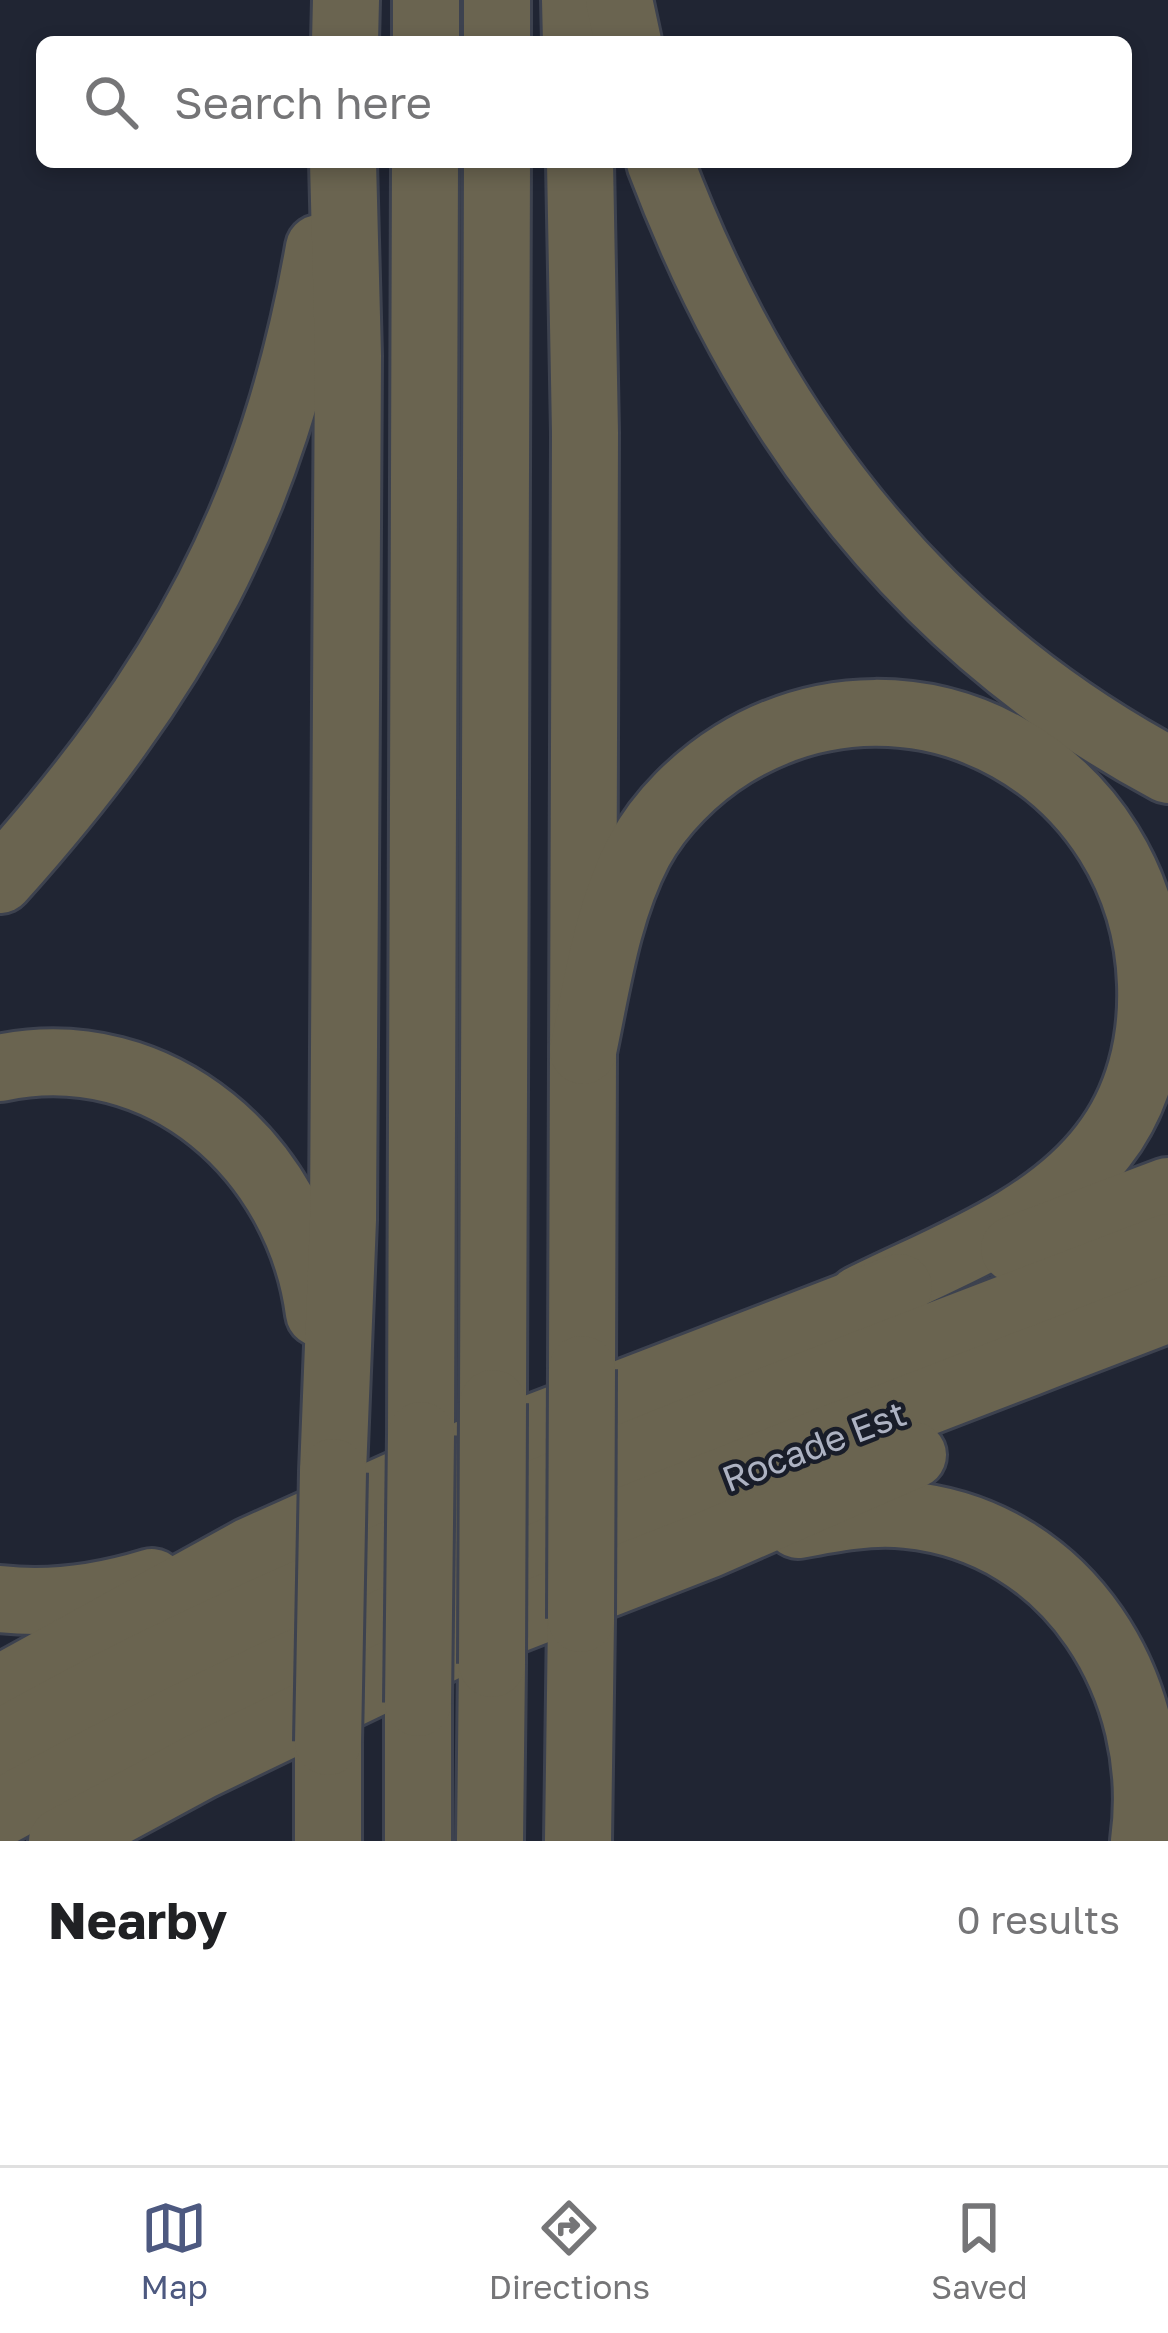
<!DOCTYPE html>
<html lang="en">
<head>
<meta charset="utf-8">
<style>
	body { margin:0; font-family:"Golos Text",sans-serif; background:#f2f2f2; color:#202124 }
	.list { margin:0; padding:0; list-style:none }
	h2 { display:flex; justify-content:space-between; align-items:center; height:156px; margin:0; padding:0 48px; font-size:51px }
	h2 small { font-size:39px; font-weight:400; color:#757577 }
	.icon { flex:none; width:66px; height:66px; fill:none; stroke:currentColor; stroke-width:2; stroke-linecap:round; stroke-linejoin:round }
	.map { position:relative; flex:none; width:1168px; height:1841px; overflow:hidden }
	.search { position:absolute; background:#fff; box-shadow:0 6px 18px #0003; left:36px; right:36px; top:36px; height:132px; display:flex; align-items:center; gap:30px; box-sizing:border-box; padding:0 42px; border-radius:18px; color:#757577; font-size:45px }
	.sheet { height:324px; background:#fff }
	nav { display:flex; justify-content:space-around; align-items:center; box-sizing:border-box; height:168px; border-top:3px solid #e0e0e0; background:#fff; font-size:33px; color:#757577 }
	nav a { display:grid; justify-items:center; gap:6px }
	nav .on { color:#4d5980 }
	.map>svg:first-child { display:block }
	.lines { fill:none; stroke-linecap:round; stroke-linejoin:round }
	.highway-casing { stroke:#3d424f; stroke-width:72 }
	.highway { stroke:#6a6450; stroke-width:66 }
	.highway-bridge-casing { stroke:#3d424f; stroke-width:72; stroke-linecap:butt }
	.highway-bridge { stroke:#6a6450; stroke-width:66 }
	.labels { text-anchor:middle; stroke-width:9; stroke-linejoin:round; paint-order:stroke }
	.street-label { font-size:36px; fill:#adb2c2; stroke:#191d29 }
</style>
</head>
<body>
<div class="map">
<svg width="1168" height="1841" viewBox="0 0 1168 1841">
	<rect width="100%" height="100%" fill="#202533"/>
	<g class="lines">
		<!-- highway casing -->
		<g class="highway-casing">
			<g id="highway">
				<path d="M575,0L576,42"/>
				<path d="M619,0L628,42"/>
				<path d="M345,42L346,0"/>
				<path d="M426,42V0"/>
				<path d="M497,42V0"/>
				<path d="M580,162L585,433L582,1369"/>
				<path d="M660,162C758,423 918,636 1168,770"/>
				<path d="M0,880C176,684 273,511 319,248"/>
				<path d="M583,1051C597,984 607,912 639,851C660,812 696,777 733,754C917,642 1144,772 1151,984C1153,1042 1139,1100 1103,1146C1046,1221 942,1258 860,1299"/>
				<path d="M0,1068C160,1034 299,1158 319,1313"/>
				<path d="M1014,1249L1168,1191"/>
				<path d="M493,1403L497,162"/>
				<path d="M421,1435L425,162"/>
				<path d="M333,1472L343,1220L348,356L343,162"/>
				<path d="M798,1525C834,1518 871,1511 907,1515C1069,1531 1165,1689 1144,1841"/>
				<path d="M0,1599C51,1605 103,1597 152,1582"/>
				<path d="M0,1689L252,1550L468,1453L899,1287"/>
				<path d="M418,1703V1841"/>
				<path d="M0,1744C136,1665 281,1602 425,1540C670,1436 919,1342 1168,1247"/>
				<path d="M0,1813C372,1607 772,1462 1168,1309"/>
				<path d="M62,1841L201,1766L460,1641L707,1545L913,1455"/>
				<path d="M328,1841V1742"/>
				<path d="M490,1841L492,1664"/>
				<path d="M578,1841L581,1619"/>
			</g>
		</g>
		<!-- highway -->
		<use href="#highway" class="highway"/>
		<!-- highway-bridge casing -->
		<g class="highway-bridge-casing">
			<g id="highway-bridge">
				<path d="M581,1619L582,1369"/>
				<path d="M492,1664L493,1403"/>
				<path d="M418,1703L421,1435"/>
				<path d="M328,1742L333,1472"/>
			</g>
		</g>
		<!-- highway-bridge -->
		<use href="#highway-bridge" class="highway-bridge"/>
	</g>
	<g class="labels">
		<!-- street labels -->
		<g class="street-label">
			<text transform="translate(814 1446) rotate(-21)" y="13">Rocade Est</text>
		</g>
	</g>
</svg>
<div class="search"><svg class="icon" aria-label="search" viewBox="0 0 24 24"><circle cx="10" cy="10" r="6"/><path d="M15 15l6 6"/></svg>Search here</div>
</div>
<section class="sheet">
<h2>Nearby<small>0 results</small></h2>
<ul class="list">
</ul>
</section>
<nav>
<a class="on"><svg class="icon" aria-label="map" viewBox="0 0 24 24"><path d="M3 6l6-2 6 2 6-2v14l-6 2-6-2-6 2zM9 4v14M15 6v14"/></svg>Map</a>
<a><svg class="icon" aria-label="directions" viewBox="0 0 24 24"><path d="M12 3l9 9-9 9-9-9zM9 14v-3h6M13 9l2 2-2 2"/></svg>Directions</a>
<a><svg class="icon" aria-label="saved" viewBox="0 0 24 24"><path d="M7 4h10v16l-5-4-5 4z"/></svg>Saved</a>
</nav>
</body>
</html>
